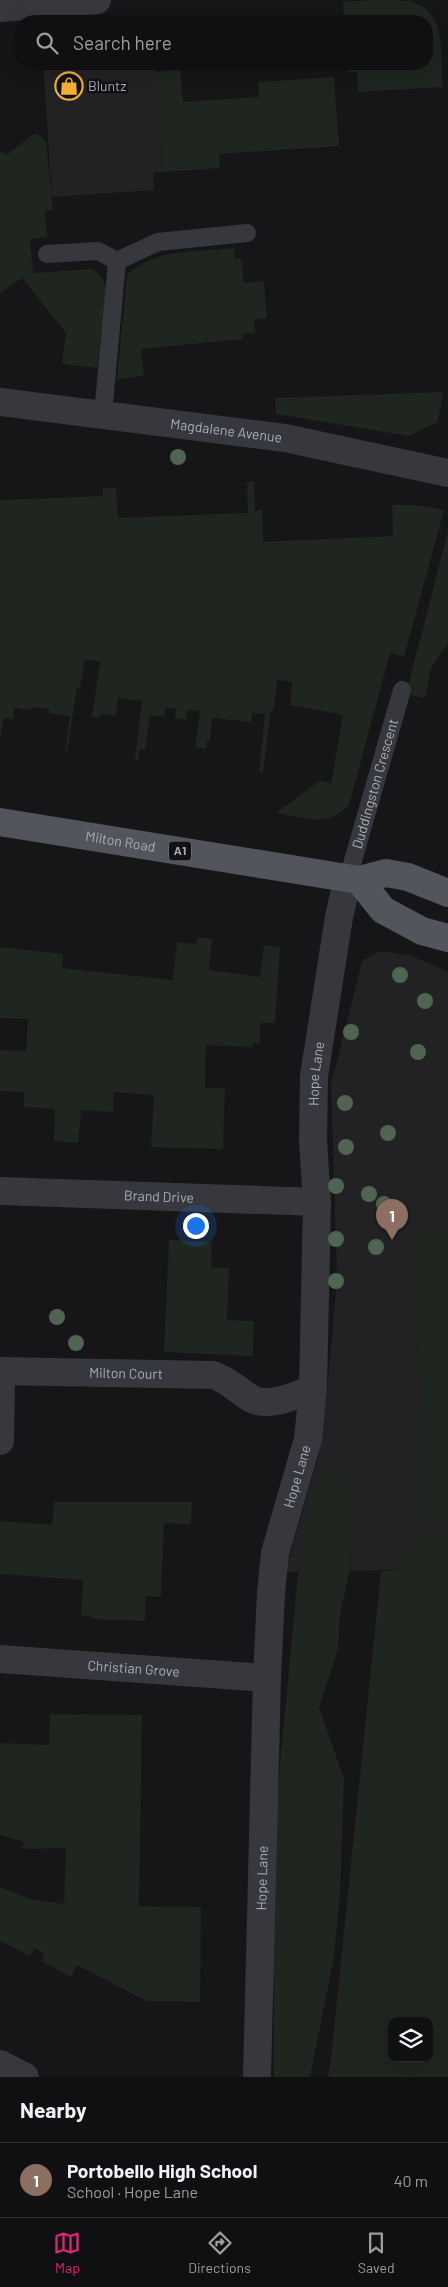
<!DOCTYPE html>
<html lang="en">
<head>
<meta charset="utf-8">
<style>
	body { margin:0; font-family:Barlow,sans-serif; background:#1e1e20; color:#f1f3f6 }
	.controls { position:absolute; right:15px; bottom:15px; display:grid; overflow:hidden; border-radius:10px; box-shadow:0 5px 20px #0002 }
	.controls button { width:45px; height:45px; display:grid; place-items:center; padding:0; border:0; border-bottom:1px solid #303032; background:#101012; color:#f1f3f6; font:25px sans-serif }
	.you { position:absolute; left:195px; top:1225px; width:18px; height:18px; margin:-12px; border:4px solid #fff; border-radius:50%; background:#1a73e8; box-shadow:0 0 0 8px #1a73e833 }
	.badge { display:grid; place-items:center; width:32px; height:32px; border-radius:50%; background:#db2777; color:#fff; font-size:16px; font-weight:700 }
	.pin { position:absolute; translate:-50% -41px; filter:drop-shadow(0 1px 2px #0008) }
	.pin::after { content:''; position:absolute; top:26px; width:18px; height:15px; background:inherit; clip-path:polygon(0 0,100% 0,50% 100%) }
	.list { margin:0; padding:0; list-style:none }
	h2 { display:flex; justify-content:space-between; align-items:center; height:65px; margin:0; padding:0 20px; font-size:21px }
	h2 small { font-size:16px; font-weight:400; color:#9c9d9f }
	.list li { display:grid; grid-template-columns:32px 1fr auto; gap:15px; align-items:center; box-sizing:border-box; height:75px; padding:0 20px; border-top:1px solid #303032 }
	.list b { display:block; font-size:19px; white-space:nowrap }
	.list p { margin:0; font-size:16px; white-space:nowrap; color:#9c9d9f }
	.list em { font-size:16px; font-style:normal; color:#9c9d9f }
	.icon { flex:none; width:28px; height:28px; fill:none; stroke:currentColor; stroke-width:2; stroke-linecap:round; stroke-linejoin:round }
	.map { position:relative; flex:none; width:448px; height:2077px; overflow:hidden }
	.search { position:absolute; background:#101012; box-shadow:0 5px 20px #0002; left:15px; right:15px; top:15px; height:55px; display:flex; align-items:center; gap:12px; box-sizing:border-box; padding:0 18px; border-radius:20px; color:#9c9d9f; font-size:19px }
	.sheet { height:140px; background:#101012 }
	nav { display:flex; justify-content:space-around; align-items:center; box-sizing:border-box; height:70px; border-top:1px solid #303032; background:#101012; font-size:14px; color:#9c9d9f }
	nav a { display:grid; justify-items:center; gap:2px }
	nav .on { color:#db2777 }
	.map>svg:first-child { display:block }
	.built { fill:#222225 }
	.green { fill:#1e261f; fill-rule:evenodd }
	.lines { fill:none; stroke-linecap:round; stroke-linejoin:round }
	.service { stroke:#37383d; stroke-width:18 }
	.minor { stroke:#37383d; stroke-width:28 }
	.primary { stroke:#53555c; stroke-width:28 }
	.tree { fill:#506452 }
	.labels { text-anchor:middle; stroke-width:4.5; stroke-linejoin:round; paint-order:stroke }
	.shield { fill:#111113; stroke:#7b7e86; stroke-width:1 }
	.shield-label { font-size:12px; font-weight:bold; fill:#a8adb8 }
	.poi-label { font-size:14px; fill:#a8adb8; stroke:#111113; text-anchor:start }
	.street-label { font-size:14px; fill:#a8adb8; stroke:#111113 }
</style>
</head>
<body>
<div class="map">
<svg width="448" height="2077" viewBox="0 0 448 2077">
	<rect width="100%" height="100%" fill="#161618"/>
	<!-- built -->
	<g class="built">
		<path d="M43,64H155L162,172L153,173L154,190L52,197Z"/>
		<path d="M380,951L410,955L448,972V1569L285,1572L318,1458L326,1404L337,1279L331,1084L362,961Z"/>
	</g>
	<!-- green -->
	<g class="green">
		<path d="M374,0C385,0 398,0 409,1C448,9 440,56 443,87L358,92L357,72H347V64H427V21H344L343,2Z"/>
		<path d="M180,70L183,102L259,97L258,82L334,77L339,146L219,154L220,168L162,172L155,72Z"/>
		<path d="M37,134L46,141L53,210L45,211L47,237L30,239L33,273L92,269C102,276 105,281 106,292L97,368L62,364L66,333L22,278L0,293V150L7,155L32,135Z"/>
		<path d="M234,248L235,259H241L244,283L264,281L267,318L254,320L255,333L243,334V339L141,349L144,376L117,379L127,275C154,248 198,252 234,248Z"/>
		<path d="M443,392L438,422L409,436L276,414L275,398Z"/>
		<path d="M254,481L255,511L262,510L263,542L393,536L392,505H416L444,510L404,657L390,653L349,805C326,828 305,818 276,813L319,781L331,783L343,715L290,705L292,682L277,680L274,710H271L263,772H259L265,714L252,713L251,722L212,718L210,741H207L206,749L195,747L200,711L187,710L186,720L175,718L176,709L166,708L164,717L150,715L145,750L140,749L138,760H135L142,701L118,698L116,716L101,714L100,718L92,717L100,662L85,659L80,688H77L67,752H65L70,716L49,713V709L33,707L32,710L14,708L13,719L4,718L0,741V500L103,496V488L116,487L118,518L248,513L247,482Z"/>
		<path d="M448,531V643L431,668L425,698L406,694Z"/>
		<path d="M197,937L212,939L209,970L260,977L264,945L280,947L275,1023H260V1043H253V1047L206,1045L205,1088H225L223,1149L151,1147L154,1095L114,1092L113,1112L81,1110L78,1143L54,1141L55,1109L24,1107V1092L0,1091V1050L26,1051L28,1019L0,1018V947L63,954L62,968L173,980L177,942L196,944Z"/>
		<path d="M448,1232V1520L425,1521L413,1233Z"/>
		<path d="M169,1240L212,1242L211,1267L229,1268L227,1320L254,1321L253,1356L164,1352Z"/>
		<path d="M337,1464L349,1498L351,1565L340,1614L338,1649L319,1707L344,1779L340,1894L334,1957L310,2077H274V1828L298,1574L306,1530L317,1484Z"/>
		<path d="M54,1502H192L191,1524L164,1523L161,1597L146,1596L145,1621L92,1619V1617L81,1615L83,1580L0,1574V1521L52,1525Z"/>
		<path d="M418,1539H448V2077H328L331,2059L381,1571L402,1570L393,1559ZM392,2021H429V2058H392Z"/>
		<path d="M50,1714L142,1715L139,1906L201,1907L200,2002L147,2001L77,1965L71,1977L41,1961L45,1954L35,1948L30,1956L0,1941V1887L30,1899L64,1904L66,1848L21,1849L24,1842L0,1835V1743L49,1745Z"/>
	</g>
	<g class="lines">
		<!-- service -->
		<g class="service">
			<path d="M47,254L98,251L117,261"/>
			<path d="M103,414L117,261L158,242L247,233"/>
			<path id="s1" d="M348,878L402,690"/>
		</g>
		<!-- minor -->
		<g class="minor">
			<path d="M0,8L97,0"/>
			<path id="s2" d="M0,402L285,438L448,473"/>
			<path id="s3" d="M0,1191L317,1202"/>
			<path id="s4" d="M0,1441L1,1371L213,1375C229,1380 238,1391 252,1399C269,1408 296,1395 313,1389"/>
			<path id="s5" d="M0,1659L267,1678"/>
			<path d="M0,2064L25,2077"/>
			<path id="s6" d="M257,2077L267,1678L271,1593L275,1553L308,1439L313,1389L317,1202L313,1141L314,1076L339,917L348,878"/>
		</g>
		<!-- primary -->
		<g class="primary">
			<path id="s7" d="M0,822L359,880L386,873L408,877L448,893"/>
			<path d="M359,880L383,910L422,931L448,938"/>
		</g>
	</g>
	<!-- trees -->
	<g class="tree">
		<circle cx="178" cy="457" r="8"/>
		<circle cx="400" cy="975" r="8"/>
		<circle cx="425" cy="1001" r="8"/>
		<circle cx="351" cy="1032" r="8"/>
		<circle cx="418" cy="1052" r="8"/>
		<circle cx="345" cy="1103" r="8"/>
		<circle cx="388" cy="1133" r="8"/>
		<circle cx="346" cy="1147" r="8"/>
		<circle cx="336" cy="1186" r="8"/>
		<circle cx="369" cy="1194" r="8"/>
		<circle cx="384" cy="1204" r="8"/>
		<circle cx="336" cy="1239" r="8"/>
		<circle cx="376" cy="1247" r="8"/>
		<circle cx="336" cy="1281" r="8"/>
		<circle cx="57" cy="1317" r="8"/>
		<circle cx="76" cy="1343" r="8"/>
	</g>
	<!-- icons -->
	<defs>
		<g id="shop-ring" transform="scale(1.4375)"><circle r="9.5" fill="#111113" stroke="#f2b134" stroke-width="1.5"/><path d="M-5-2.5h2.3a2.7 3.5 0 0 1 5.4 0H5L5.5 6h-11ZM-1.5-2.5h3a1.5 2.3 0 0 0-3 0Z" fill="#f2b134"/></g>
	</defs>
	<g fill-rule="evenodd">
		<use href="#shop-ring" x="69" y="86"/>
	</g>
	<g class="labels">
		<!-- shield labels -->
		<rect class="shield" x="169" y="841.5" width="22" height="19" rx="4"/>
		<g class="shield-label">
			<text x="180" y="855">A1</text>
		</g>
		<!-- poi labels -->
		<g class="poi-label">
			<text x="88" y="91">Bluntz</text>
		</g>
		<!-- street labels -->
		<g class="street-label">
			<text dy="5" stroke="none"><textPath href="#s2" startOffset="228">Magdalene Avenue</textPath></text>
			<text dy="5" stroke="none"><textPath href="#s1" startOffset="98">Duddingston Crescent</textPath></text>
			<text dy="5" stroke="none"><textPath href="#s7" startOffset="122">Milton Road</textPath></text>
			<text dy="5" stroke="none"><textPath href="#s6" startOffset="1009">Hope Lane</textPath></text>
			<text dy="5" stroke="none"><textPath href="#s3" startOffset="159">Brand Drive</textPath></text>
			<text dy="5" stroke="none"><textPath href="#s4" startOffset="195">Milton Court</textPath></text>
			<text dy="5" stroke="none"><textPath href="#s6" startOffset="604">Hope Lane</textPath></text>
			<text dy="5" stroke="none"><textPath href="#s5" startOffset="134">Christian Grove</textPath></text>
			<text dy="5" stroke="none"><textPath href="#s6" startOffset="199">Hope Lane</textPath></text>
		</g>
	</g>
</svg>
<div class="controls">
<button><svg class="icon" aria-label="layers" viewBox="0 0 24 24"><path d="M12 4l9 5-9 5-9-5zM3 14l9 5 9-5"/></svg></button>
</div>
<div class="you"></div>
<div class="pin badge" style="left:392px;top:1240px;background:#8d6e63">1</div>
<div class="search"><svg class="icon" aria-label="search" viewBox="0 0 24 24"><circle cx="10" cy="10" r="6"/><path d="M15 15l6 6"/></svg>Search here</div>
</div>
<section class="sheet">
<h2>Nearby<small></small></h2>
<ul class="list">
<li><span class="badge" style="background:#8d6e63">1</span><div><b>Portobello High School</b><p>School · Hope Lane</p></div><em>40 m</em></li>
</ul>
</section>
<nav>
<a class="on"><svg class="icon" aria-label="map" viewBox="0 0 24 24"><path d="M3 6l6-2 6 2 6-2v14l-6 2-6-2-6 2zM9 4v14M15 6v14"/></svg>Map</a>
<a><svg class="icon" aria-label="directions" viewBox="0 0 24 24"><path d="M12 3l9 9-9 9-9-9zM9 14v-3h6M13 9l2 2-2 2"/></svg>Directions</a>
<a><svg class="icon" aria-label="saved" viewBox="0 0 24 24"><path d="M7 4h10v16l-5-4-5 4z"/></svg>Saved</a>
</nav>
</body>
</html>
